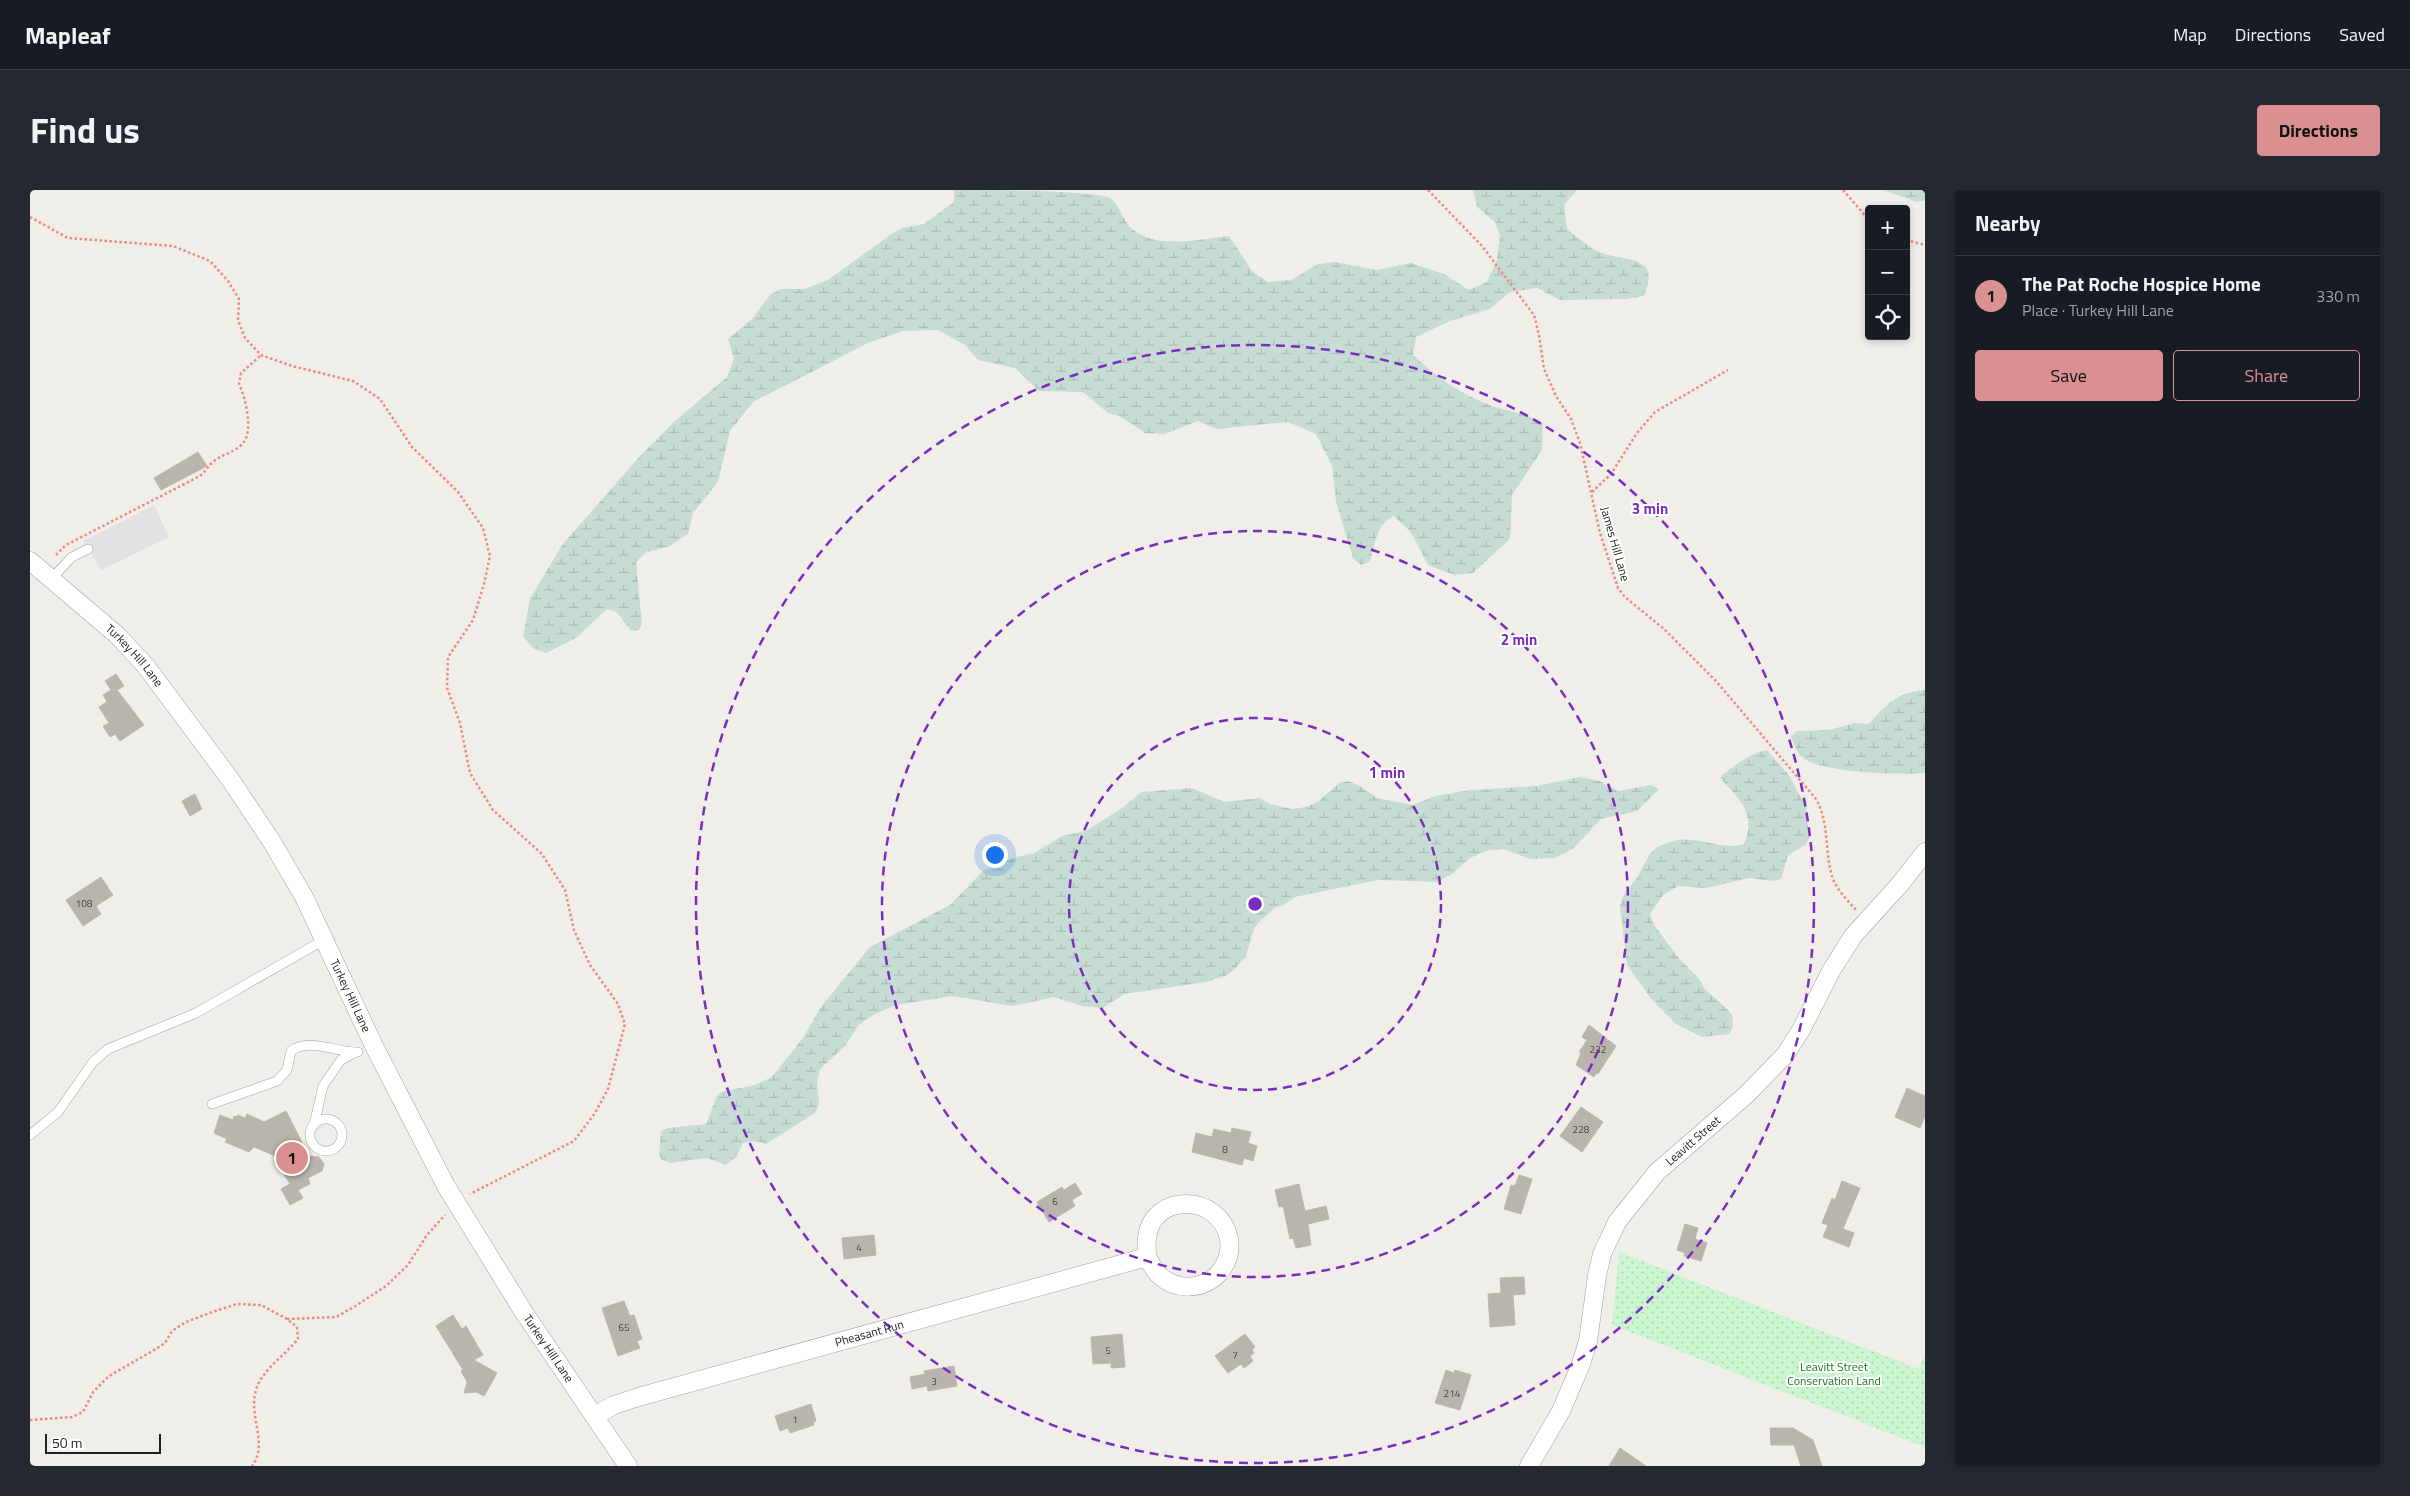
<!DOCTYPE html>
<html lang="en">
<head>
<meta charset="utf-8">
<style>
	body { margin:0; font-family:"Titillium Web",sans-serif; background:#242831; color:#f1f3f6 }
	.controls { position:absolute; right:15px; top:15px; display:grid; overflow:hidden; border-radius:5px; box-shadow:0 2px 8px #0003 }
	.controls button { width:45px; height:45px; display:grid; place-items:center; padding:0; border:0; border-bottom:1px solid #363941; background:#171b24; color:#f1f3f6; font:25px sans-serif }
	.scale { position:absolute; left:15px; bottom:12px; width:116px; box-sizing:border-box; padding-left:5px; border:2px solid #212121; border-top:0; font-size:14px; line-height:18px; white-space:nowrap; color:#212121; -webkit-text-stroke:4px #fff; paint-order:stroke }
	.you { position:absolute; left:964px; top:664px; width:18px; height:18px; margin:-12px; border:4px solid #fff; border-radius:50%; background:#1a73e8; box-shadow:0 0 0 8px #1a73e833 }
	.badge { display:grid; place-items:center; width:32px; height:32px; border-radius:50%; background:#da9090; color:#111; font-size:16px; font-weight:700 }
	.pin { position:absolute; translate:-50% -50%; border:2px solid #fff; box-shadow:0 1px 5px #0006 }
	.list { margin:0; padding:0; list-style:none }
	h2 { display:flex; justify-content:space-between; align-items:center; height:65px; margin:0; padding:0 20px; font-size:21px }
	h2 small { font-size:16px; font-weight:400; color:#9ea1a6 }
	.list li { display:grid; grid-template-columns:32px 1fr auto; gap:15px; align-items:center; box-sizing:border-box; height:80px; padding:0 20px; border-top:1px solid #363941 }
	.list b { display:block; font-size:19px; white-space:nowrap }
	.list p { margin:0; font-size:16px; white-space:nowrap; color:#9ea1a6 }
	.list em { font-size:16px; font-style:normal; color:#9ea1a6 }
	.actions { display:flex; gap:10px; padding:15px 20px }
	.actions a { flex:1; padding:11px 0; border:1px solid #da9090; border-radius:5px; text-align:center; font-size:18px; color:#da9090 }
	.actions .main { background:#da9090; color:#111 }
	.icon { flex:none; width:28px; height:28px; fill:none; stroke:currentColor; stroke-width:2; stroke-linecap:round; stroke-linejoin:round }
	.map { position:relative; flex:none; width:1895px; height:1276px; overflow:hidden; border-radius:5px }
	header { display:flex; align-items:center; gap:30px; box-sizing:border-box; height:70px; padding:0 25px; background:#171b24; border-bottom:1px solid #363941 }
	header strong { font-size:24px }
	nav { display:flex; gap:28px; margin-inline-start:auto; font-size:18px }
	.intro { display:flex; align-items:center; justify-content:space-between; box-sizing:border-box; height:120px; padding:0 30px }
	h1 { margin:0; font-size:35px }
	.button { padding:12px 22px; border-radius:5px; background:#da9090; color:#111; font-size:18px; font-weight:700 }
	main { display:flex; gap:30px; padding:0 30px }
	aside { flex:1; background:#171b24; border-radius:5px; box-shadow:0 2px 8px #0003 }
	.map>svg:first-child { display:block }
	.wetland { fill:url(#wetland-marsh) }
	.park { fill:url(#park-dots) }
	.parking { fill:#e1e1e1 }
	.building { fill:#bab4af; stroke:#c1b6ac }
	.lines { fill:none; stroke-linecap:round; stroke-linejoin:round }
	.lane-casing { stroke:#a2a2a2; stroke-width:10 }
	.street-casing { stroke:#a2a2a2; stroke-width:19 }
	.path { stroke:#ed8b7e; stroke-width:2.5; stroke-dasharray:2.5 2.5; stroke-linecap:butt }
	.lane { stroke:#fff; stroke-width:9 }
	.street { stroke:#fff; stroke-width:18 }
	.ring { fill:none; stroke:#7b2cbf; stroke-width:2.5; stroke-dasharray:9 6 }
	.labels { text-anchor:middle; stroke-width:4; stroke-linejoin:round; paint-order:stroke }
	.number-label { font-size:10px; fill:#474644 }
	.street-label { font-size:12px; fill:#212121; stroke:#fff }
	.park-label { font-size:12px; fill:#177721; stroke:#fff }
	.centre { fill:#7b2cbf; stroke:#fff; stroke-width:2.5 }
	.ring-label { font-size:15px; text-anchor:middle; font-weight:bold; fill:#7b2cbf; stroke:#fff; stroke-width:4; stroke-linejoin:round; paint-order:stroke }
</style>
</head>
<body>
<header>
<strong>Mapleaf</strong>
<nav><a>Map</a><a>Directions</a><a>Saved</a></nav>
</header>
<div class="intro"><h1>Find us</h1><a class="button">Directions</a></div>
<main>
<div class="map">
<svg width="1895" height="1276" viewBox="0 0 1895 1276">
	<defs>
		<pattern id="wetland-marsh" width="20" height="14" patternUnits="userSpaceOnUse" patternTransform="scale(1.25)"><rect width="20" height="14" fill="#c7ddd3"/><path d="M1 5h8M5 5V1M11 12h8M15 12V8" fill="none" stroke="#abbdb5"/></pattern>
		<pattern id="park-dots" width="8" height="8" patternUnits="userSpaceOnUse" patternTransform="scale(1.25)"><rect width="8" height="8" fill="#cbf5d0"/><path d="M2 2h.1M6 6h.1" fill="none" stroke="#aed2b2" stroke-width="1.8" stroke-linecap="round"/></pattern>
	</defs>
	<rect width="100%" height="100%" fill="#f0eee9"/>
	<!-- wetland -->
	<g class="wetland">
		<path d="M924,0C952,0 1060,0 1080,8C1089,14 1093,31 1102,39C1128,60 1168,49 1199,46L1222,81L1238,92L1261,90L1288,74L1304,72L1347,80L1381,73L1414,84L1439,100L1457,92L1467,70L1470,45L1465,32L1447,17L1443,0H1547L1534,15L1537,39C1546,46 1555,54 1565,60C1591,74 1633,61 1614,106L1596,109L1530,110L1507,98L1480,102L1460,119L1420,131L1386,147L1383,165C1406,187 1432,205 1462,216C1481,222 1495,223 1513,233L1512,260L1482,305L1480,349L1443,383L1424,385L1398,375L1380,341L1364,326C1346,333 1345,356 1340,371L1331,375L1323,368L1306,312L1302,276L1286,244L1258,232L1187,239L1168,231L1134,244L1115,243L1089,226L1078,223L1053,202L1009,201L985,178L948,170L935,155L908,140L873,141L838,153L723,212L700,241L688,292L663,323L658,344L638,357L616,362L606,372L612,434L609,440L601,441L587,422L577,419L546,448L516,463L503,458L493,446L500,409L532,355L610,266L646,230L697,187L704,169L698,149L722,129L741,104L751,99H775L798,90L860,45L872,38L894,34L924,12Z"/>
		<path d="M1853,0H1895V10L1887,12Z"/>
		<path d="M1895,500V583C1871,585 1789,583 1772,567C1767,563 1764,553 1761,547L1766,541L1799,540L1825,533L1839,534C1856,514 1868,502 1895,500Z"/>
		<path d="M1737,560L1758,584L1776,616L1779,648L1775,655L1758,665L1751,689L1743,691L1719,688L1676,698L1648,696L1633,705L1620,724L1624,735L1648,767L1669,789L1675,799L1698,820L1702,825L1703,837L1699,844L1672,847L1646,834L1622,810L1597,775L1590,716C1592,703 1601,697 1608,686C1613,678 1616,667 1624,660C1627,656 1633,655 1638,653C1666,642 1688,662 1714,654C1727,624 1709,608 1690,588C1699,578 1724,561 1737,560Z"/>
		<path d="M1550,587L1570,591L1576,595L1589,601L1621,595L1629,599L1607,621L1571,629L1543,659L1525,668L1500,669L1473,659L1459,660L1440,668L1422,684L1407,692L1348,690L1265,707L1252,716L1246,717L1229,732L1224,739L1216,766L1203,781L1195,786L1176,792L1094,804L1073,818L1052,816L1024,807L982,816L923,806L866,815L843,825L829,835L814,857L790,879L787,892L789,915L785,923L736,954L725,951L713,953L706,967L696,975L677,968L641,973L632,970L629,965L631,941L638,938L676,934L687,906L691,902L725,895L742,887L773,848L791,817L840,757L920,715L954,680L983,668L1004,663L1032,646L1056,641L1092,618L1111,602L1162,598L1194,612L1229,608L1240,614L1262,619L1276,617L1289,611L1309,593L1318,591L1330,596L1347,608L1382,615L1406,606L1440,600L1507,596Z"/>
	</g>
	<!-- park -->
	<path class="park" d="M1589,1062L1889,1179L1895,1165V1257L1582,1135Z"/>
	<!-- parking -->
	<path class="parking" d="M124,315L139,347L71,380L53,351Z"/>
	<!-- building -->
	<g class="building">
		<path d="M168,262L177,276L131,300L124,288Z"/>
		<path d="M86,484L94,496L87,500L114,535L90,551L85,544L80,547L73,536L79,533L69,517L77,512L73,505L81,500L75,491Z"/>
		<path d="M165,604L172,619L160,626L152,611Z"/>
		<path d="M71,687L83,705L66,716L71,724L53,736L36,710Z"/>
		<path d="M1559,835L1586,856L1568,884L1566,883L1564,887L1546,875L1551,863L1549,862L1557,850L1552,847Z"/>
		<path d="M1877,898L1895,906V926L1890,938L1865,927Z"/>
		<path d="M1551,917L1573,932L1552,962L1530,946Z"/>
		<path d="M256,921L279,966L289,967L294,974L292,981L278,988L280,994L268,1000L273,1008L260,1015L251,999L260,994L243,965L224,957L219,962L195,952L197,949L184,943L190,925L203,930L204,926L207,927L208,925L215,928L217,924L234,932Z"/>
		<path d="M1202,938L1221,942L1218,953L1227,956L1223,971L1214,968L1212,975L1162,962L1166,943L1182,947L1184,939L1201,943Z"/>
		<path d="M1489,985L1502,989L1491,1024L1474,1019L1481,995L1485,996Z"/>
		<path d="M1812,991L1830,998L1813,1039L1824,1043L1819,1057L1793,1047L1798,1035L1792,1033L1802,1008L1805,1010Z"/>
		<path d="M1045,993L1052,1004L1042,1010L1045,1016L1019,1032L1007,1012L1032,997L1034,1000Z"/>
		<path d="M1269,994L1275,1021L1296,1016L1299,1029L1278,1034L1281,1055L1266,1058L1263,1048L1260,1049L1253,1016L1249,1017L1245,1000Z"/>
		<path d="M1655,1034L1668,1038L1665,1049L1677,1053L1671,1071L1654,1066L1655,1063L1647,1060Z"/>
		<path d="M844,1045L846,1065L814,1069L812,1048Z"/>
		<path d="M1494,1087L1495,1104L1483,1105L1485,1135L1460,1137L1458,1104L1471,1103L1470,1088Z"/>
		<path d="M594,1111L600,1126L604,1125L612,1149L607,1151L610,1158L588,1166L572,1118Z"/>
		<path d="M423,1125L432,1139L436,1136L453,1165L444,1170L467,1183L454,1206L446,1202L434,1203L437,1192L431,1181L433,1180L406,1136Z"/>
		<path d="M1092,1144L1095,1177L1081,1178V1173L1063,1174L1061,1147Z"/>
		<path d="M1215,1144L1225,1157L1222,1160L1224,1163L1220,1166L1223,1171L1214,1178L1211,1174L1198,1183L1185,1166Z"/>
		<path d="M924,1176L927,1196L898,1201L897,1196L882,1199L880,1187L895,1184L894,1181Z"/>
		<path d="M1416,1180L1424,1183L1425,1180L1441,1185L1430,1220L1405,1213Z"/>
		<path d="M781,1214L786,1231L783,1232L784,1235L760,1243L758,1238L750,1241L745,1226Z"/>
		<path d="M1740,1238H1763L1783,1250L1792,1276H1771L1764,1255H1741Z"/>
		<path d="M1590,1258L1616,1276H1579Z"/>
	</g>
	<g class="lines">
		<!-- lane casing -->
		<g class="lane-casing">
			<g id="lane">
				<path d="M22,388L42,367L58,359"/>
				<path d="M182,914L247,891L257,880L261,861C278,847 308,863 328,862"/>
				<circle cx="296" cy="945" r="16"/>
				<path d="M284,935L293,896L311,870L324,863"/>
				<path d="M0,945L28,922L63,872L78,859L166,823L294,750"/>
			</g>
		</g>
		<!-- street casing -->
		<g class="street-casing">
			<g id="street">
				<path id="s1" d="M0,371L87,445L115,475L200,589L242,652L274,707L344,856L416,996L493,1121L598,1276"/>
				<path id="s2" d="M564,1226L584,1215L612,1206L1117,1067C1117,1061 1116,1054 1117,1048C1122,1002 1190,1003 1199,1049C1201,1062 1197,1074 1188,1084C1172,1100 1147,1101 1130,1086C1125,1082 1121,1073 1117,1067"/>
				<path id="s3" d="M1499,1276L1531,1221L1551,1174L1558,1151L1567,1086L1572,1064L1587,1032L1627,982L1716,905L1755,865L1771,840L1801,781L1823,746L1871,693L1895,662"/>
			</g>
		</g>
		<!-- path -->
		<g class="path">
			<path d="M1398,0L1452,56L1504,125L1509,145L1514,179L1526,206L1541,229L1550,253L1570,343L1588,398L1595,407L1634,439L1686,491L1786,609C1800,633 1794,664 1803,689C1808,701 1818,711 1826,720"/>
			<path d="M1813,0L1839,30"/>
			<path d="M0,27L38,48L143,56L180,71L198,91L209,109L208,130L215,148L231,165L262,176L323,191L350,209L382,257L428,302L453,338L460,366L454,394L443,430L418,467L417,498L430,533L440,583L463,620L512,664L535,700L544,740L560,775L588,814L595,834L578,899L565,923L544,951L440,1004"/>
			<path d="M1876,50L1895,55"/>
			<path d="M1562,302L1581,284L1607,243L1625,222L1698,180"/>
			<path d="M26,365L36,355L170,286C176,281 178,276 183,272C192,264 206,262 213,253C224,241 215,206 209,194L211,183L230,166"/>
			<path d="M257,1129L306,1127L324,1117L356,1096L378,1075L397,1045L415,1025"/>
			<path d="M0,1230L42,1227L53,1222L63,1202L79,1186L126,1159L135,1153L142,1141L156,1132L185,1121L207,1114L231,1115L257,1129L267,1137L268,1149C255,1165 231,1181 226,1200C218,1227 239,1254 222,1276"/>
		</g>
		<!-- lane -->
		<use href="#lane" class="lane"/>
		<!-- street -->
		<use href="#street" class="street"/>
	</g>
	<!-- distance rings -->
	<g class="ring">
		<circle cx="1225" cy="714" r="186"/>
		<circle cx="1225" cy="714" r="373"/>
		<circle cx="1225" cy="714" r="559"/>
	</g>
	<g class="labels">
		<!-- number labels -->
		<g class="number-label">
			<text x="54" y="717">108</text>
			<text x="1568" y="863">232</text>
			<text x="1551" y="943">228</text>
			<text x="1195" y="963">8</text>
			<text x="1025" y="1015">6</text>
			<text x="829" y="1061">4</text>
			<text x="594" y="1141">65</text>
			<text x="1078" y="1164">5</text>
			<text x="1205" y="1169">7</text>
			<text x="904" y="1195">3</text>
			<text x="1422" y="1207">214</text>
			<text x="765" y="1233">1</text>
		</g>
		<!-- street labels -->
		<g class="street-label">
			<text transform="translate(1585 354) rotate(74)" y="4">James Hill Lane</text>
			<text dy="4" stroke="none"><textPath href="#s1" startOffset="141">Turkey Hill Lane</textPath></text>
			<text dy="4" stroke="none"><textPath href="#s1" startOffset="546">Turkey Hill Lane</textPath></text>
			<text dy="4" stroke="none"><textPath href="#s3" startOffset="374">Leavitt Street</textPath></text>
			<text dy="4" stroke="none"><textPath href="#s2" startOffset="288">Pheasant Run</textPath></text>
			<text dy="4" stroke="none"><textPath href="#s1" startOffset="951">Turkey Hill Lane</textPath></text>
		</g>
		<!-- park labels -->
		<g class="park-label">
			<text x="1804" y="1181">Leavitt Street<tspan x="1804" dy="14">Conservation Land</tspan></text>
		</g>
	</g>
	<circle cx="1225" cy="714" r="8" class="centre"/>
	<g class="ring-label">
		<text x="1620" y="324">3 min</text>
		<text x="1489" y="455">2 min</text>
		<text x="1357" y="588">1 min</text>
	</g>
</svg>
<div class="controls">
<button>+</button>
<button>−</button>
<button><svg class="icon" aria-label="locate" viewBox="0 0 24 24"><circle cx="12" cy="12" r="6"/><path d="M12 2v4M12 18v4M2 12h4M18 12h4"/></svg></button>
</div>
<div class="scale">50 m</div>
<div class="you"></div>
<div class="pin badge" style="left:262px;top:968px">1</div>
</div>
<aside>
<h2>Nearby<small></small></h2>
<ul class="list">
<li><span class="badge">1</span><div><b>The Pat Roche Hospice Home</b><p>Place · Turkey Hill Lane</p></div><em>330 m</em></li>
</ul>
<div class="actions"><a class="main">Save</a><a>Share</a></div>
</aside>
</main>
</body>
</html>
